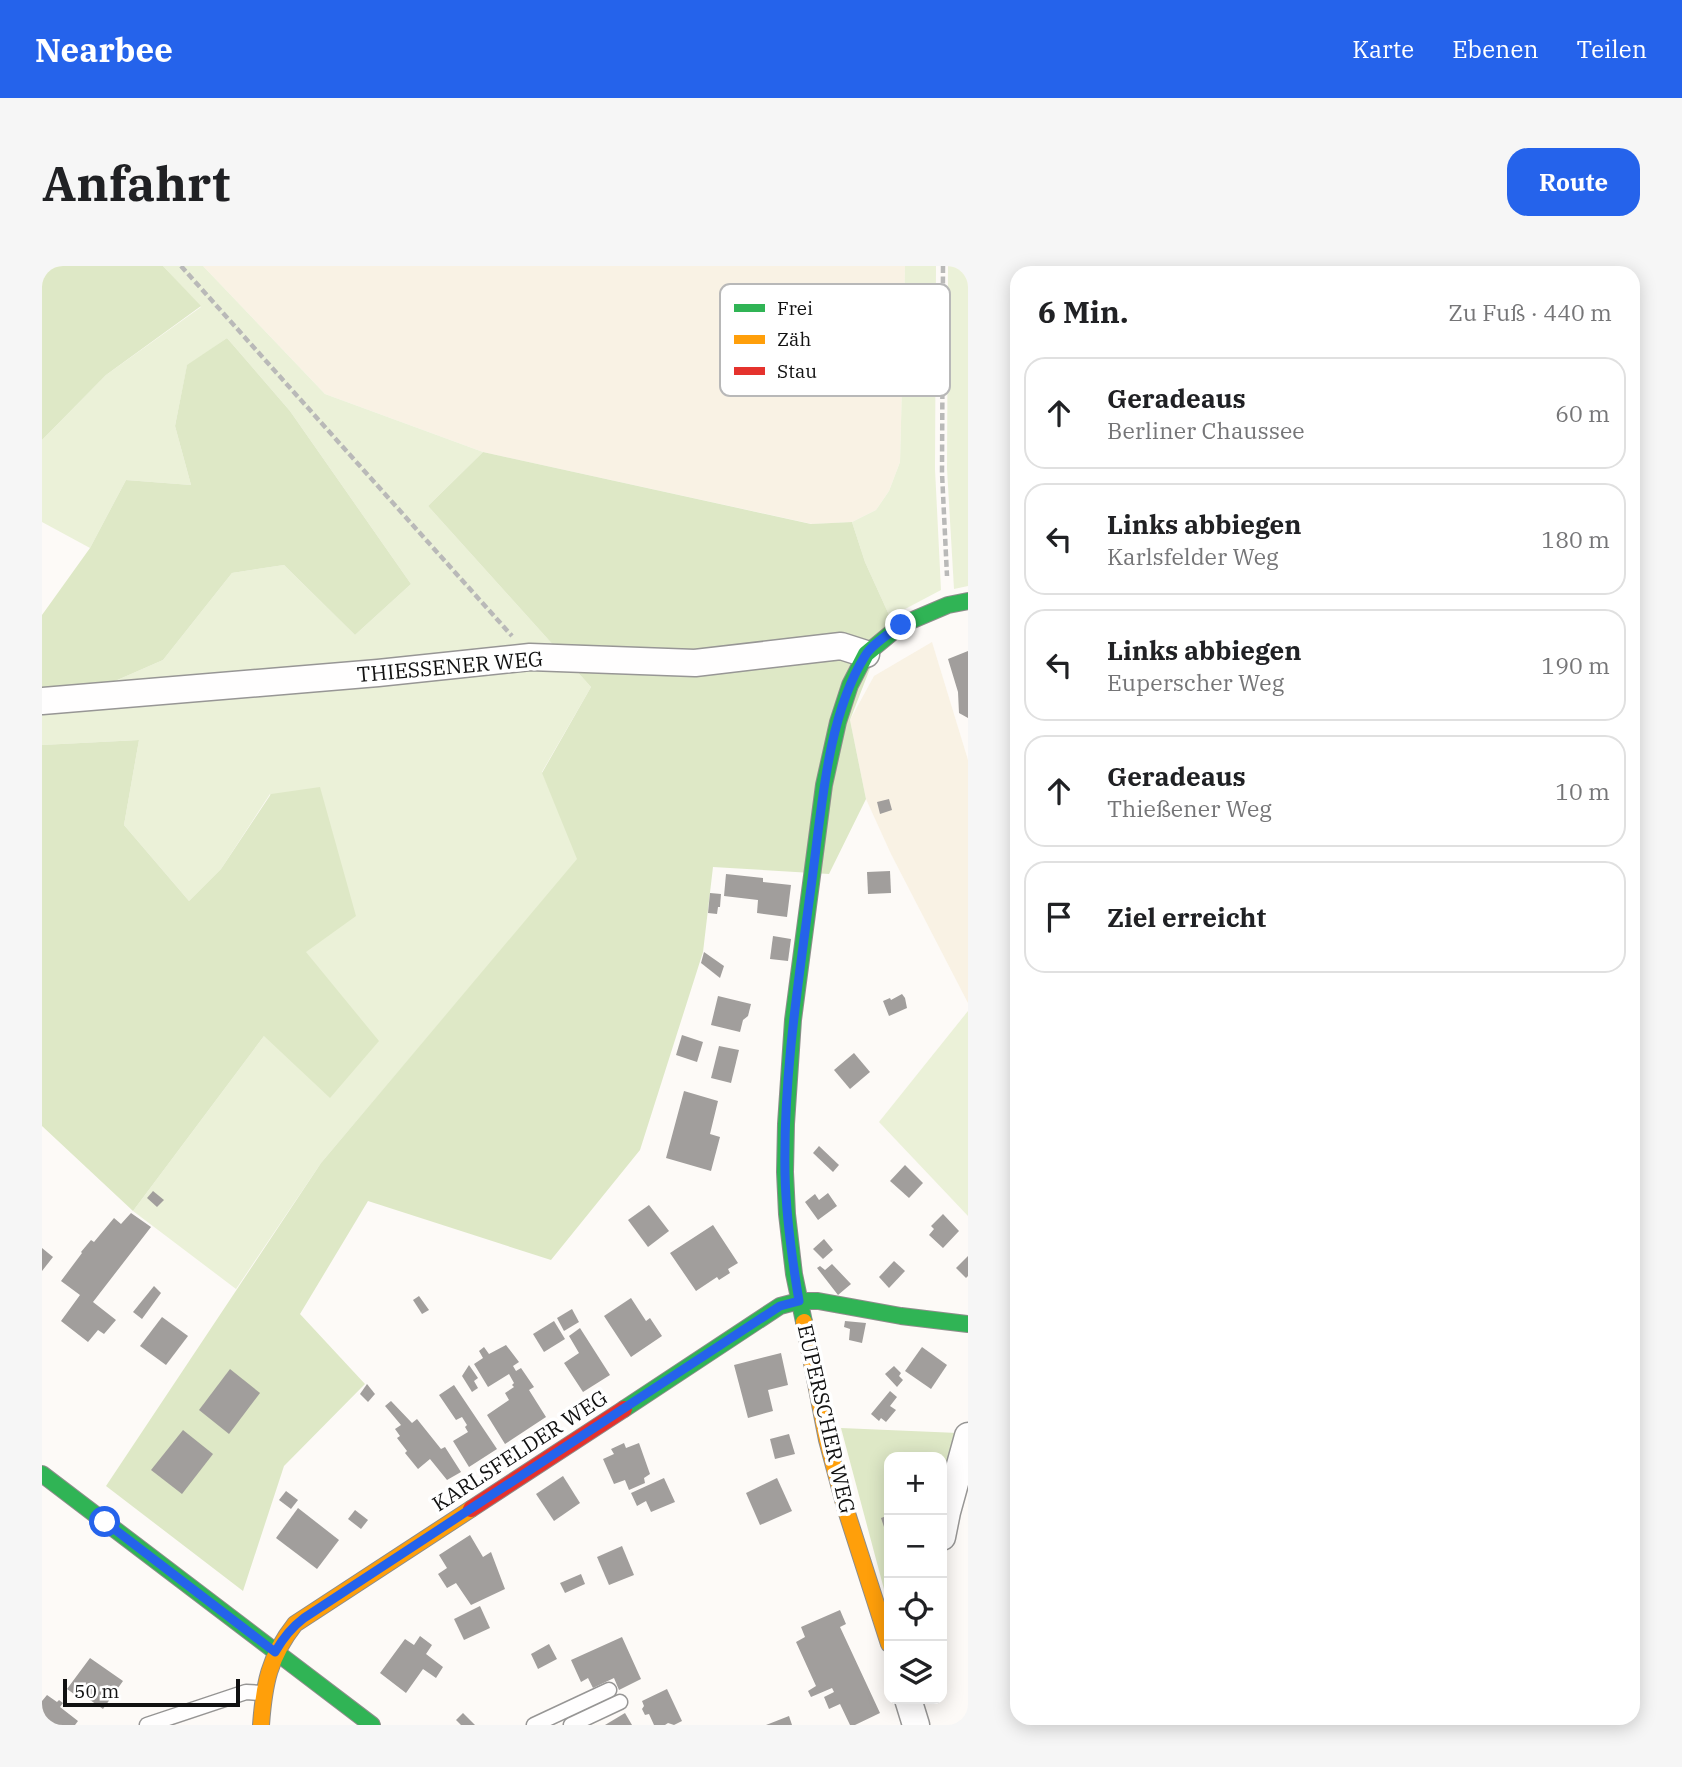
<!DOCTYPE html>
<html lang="de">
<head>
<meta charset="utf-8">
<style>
	body { margin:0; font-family:"IBM Plex Serif",serif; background:#f6f6f6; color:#202124 }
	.controls { position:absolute; right:21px; bottom:21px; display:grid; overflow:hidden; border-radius:14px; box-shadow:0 4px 18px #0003 }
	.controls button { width:63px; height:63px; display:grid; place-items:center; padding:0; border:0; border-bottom:2px solid #e0e0e0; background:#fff; color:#202124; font:35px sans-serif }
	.scale { position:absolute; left:21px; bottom:18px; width:177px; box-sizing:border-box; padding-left:7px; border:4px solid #111; border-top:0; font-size:19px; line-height:24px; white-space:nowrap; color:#111; -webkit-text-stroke:5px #fff; paint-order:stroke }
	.stop { position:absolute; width:21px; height:21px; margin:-16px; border:5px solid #2563eb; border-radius:50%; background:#fff }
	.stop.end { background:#2563eb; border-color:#fff; box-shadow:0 2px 7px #0008 }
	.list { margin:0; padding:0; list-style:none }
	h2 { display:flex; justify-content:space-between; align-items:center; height:91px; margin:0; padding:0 28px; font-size:30px }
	h2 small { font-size:23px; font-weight:400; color:#757577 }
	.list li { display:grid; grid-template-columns:46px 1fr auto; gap:21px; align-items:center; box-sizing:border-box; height:112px; margin:0 14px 14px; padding:0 14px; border:2px solid #e0e0e0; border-radius:21px }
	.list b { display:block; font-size:26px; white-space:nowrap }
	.list p { margin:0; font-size:23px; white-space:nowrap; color:#757577 }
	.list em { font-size:23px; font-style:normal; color:#757577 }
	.icon { flex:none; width:38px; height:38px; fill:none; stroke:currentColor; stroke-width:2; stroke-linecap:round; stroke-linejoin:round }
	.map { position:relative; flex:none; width:926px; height:1459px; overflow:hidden; border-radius:21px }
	header { display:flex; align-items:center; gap:42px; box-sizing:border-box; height:98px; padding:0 35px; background:#2563eb; color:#fff }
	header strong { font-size:33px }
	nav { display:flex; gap:38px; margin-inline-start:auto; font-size:24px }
	.intro { display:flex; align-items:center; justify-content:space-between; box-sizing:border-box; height:168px; padding:0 42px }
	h1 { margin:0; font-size:49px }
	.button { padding:18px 32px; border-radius:21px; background:#2563eb; color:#fff; font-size:24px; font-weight:700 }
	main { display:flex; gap:42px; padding:0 42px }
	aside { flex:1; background:#fff; border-radius:21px; box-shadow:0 4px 18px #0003 }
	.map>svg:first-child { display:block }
	.farmland { fill:#f9f2e4 }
	.green { fill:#ebf1d8 }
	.forest { fill:#dee8c6 }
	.building { fill:#a19e9c }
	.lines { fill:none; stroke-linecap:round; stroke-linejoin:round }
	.lane-casing { stroke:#979695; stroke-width:17 }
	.street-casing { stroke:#979695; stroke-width:29 }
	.fast-casing { stroke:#8e8d8b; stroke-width:18 }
	.slow-casing { stroke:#8e8d8b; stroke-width:18 }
	.jam-casing { stroke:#8e8d8b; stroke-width:18 }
	.path { stroke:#b9b9b8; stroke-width:4.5; stroke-dasharray:7 3.5; stroke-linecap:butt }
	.lane { stroke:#fffefe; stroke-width:14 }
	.street { stroke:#fffefe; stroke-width:26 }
	.fast { stroke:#30b455; stroke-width:16 }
	.slow { stroke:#ff9f0a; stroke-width:16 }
	.jam { stroke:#e5322d; stroke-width:16 }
	.route { stroke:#2563eb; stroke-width:9 }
	.labels { text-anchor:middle; stroke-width:7; stroke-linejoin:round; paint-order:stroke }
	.street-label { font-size:21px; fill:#111; stroke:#fff }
	.key { fill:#fff; stroke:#b8b8b8; stroke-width:2 }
	.key-label { font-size:19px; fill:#111 }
</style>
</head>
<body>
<header>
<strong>Nearbee</strong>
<nav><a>Karte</a><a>Ebenen</a><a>Teilen</a></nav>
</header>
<div class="intro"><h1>Anfahrt</h1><a class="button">Route</a></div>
<main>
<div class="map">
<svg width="926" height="1459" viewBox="0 0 926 1459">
	<rect width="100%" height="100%" fill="#fdfaf7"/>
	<!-- farmland -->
	<g class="farmland">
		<path d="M161,0H863L858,196L847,225L834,244L810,256L770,258L441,186L283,128Z"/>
		<path d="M890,376L926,494V737L849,588L824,533L808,454L832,410Z"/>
	</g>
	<!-- green -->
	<g class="green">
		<path d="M121,0H161L283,128L441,186L386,240L549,421L500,506L536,593L279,897L194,1023L91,945L222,770L263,686L228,528L179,603L147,635L82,559L97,474L0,479V447L121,394L190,307L242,299L313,369L369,318L248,145L185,72L145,100L133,160L149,219L84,214L48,282L0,256V174L64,109L159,41Z"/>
		<path d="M863,0H894L893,203L899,324L848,351L823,296L810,256L834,244L847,225L858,196Z"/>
		<path d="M906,0H926V320L912,323L905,203Z"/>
		<path d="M926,745V950L837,856Z"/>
	</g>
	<!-- forest -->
	<g class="forest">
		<path d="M0,0H121L159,40L64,109L0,174Z"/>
		<path d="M185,72L248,145L369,318L313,369L242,299L190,307L121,394L0,447V349L48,282L84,214L149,219L133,160L145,99Z"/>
		<path d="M441,186L769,258L810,256L823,296L848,351L808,454L824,533L787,608L671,601L661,686L598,884L509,994L326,935L258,1048L323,1118L242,1200L201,1325L64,1220L279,897L535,593L500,507L549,421L386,240Z"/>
		<path d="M97,474L82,559L147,635L179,603L229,528L278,521L314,650L264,686L337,775L288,832L222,770L91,945L0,860V479Z"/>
		<path d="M799,1162L916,1167L900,1245V1191H847V1342Z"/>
	</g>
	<!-- building -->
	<g class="building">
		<path d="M926,385V452L917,447L916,426L906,393Z"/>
		<path d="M847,533L850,544L838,548L835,536Z"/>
		<path d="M848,605L849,627L826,628L825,606Z"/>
		<path d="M684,608L721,612V616L749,619L745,651L715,647L716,634L682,630Z"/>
		<path d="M668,627L679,628L678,641H676L675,648L666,647Z"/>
		<path d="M731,670L749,673L746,695L728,693Z"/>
		<path d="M662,686L682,700L678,712L659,697Z"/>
		<path d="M860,728L863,732L865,742L847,750L841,735L848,732L849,734Z"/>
		<path d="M676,730L709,738L706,750L701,754L698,766L669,759Z"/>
		<path d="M640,769L661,776L655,796L634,789Z"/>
		<path d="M677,780L697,784L689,817L669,812Z"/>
		<path d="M812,787L828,806L808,823L792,804Z"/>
		<path d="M642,825L676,835L668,868L678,871L669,905L624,892Z"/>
		<path d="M777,880L797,899L791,906L771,887Z"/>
		<path d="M863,899L881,917L867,932L848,915Z"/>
		<path d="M111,925L122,934L115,941L105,932Z"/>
		<path d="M786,927L795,940L776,954L763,936L773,928L777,934Z"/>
		<path d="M607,939L627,965L606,981L586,954Z"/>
		<path d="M89,947L109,961L51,1036L74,1054L62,1068L56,1064L46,1076L19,1055L38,1029L19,1015L40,987L39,986L49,974L52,976L72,952L79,958Z"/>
		<path d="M901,948L917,965L901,982L887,969L892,963L889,960Z"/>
		<path d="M671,959L696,997L686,1003L688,1007L677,1014L675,1011L654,1025L628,987Z"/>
		<path d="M782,973L791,984L781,993L771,983Z"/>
		<path d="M0,982L11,991L0,1005Z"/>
		<path d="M926,990V1010L924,1012L914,1002Z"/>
		<path d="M852,995L863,1005L847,1022L837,1011Z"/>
		<path d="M790,998L809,1018L796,1029L775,1002L778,1000L783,1004Z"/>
		<path d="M112,1020L119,1027L100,1053L91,1046Z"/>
		<path d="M377,1030L387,1044L380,1048L371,1034Z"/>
		<path d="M589,1032L604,1055L608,1052L620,1070L589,1091L562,1050Z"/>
		<path d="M530,1043L537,1056L522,1065L515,1052Z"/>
		<path d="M120,1051L146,1070L124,1099L98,1080Z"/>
		<path d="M512,1055L523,1073L502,1086L491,1068Z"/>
		<path d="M803,1055L824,1057L820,1077L807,1074L808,1063L802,1061Z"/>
		<path d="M538,1062L568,1109L541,1126L522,1097L537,1087L527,1070Z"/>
		<path d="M464,1079L477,1096L471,1100L474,1105L479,1102L492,1121L487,1124L504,1151L463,1178L445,1149L467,1134L463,1127L472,1121L470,1119L472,1117L467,1108L446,1121L432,1098L441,1092L437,1085L442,1081L447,1088Z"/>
		<path d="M880,1081L905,1099L889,1123L863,1105Z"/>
		<path d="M739,1087L746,1119L726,1124L731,1145L706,1152L692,1099Z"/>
		<path d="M427,1099L436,1112L432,1115L436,1122L430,1126L420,1110Z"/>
		<path d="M852,1100L859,1107L857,1110L861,1114L855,1121L843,1108Z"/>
		<path d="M188,1103L218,1127L187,1168L157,1144Z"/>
		<path d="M325,1118L333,1128L326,1136L318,1128Z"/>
		<path d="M412,1119L455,1183L427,1201L411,1175L426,1166L423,1161L425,1159L420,1151L414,1154L397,1129Z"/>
		<path d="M848,1125L855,1131L848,1140L854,1144L844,1156L839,1152L837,1155L829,1148Z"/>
		<path d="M349,1135L370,1157L375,1153L399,1183L403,1181L419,1206L405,1214L388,1193L376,1203L363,1187L365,1185L355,1172L358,1170L353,1163L359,1159L343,1140Z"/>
		<path d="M141,1164L171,1188L140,1228L109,1204Z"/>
		<path d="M747,1168L753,1188L733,1193L728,1173Z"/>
		<path d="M582,1177L584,1182L597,1177L608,1208L602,1212L603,1217L587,1224L583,1214L572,1218L561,1193L572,1188L569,1183Z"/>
		<path d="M521,1210L538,1237L512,1255L494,1228Z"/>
		<path d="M622,1212L633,1236L609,1246L604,1235L595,1240L589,1227Z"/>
		<path d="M735,1212L750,1245L718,1259L704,1227Z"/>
		<path d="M244,1225L256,1234L249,1243L237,1234Z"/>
		<path d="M256,1242L297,1274L275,1303L234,1272Z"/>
		<path d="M313,1244L326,1254L319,1263L306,1253Z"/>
		<path d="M847,1249V1276L839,1252Z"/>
		<path d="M428,1269L441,1291L449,1286L463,1323L429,1339L414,1317L405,1322L396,1308L405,1302L397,1289Z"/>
		<path d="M580,1280L592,1309L567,1319L555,1291Z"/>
		<path d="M539,1308L543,1318L523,1327L518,1317Z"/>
		<path d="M438,1340L448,1362L422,1374L412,1353Z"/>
		<path d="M798,1344L804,1358L798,1361L838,1447L813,1459H808L798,1438L787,1443L782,1431L792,1426L790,1422L769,1431L766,1425L774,1420L754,1376L763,1371L759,1361Z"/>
		<path d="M378,1370L390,1379L384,1388L401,1401L394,1412L381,1403L364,1427L338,1407L363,1373L372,1379Z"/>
		<path d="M580,1371L599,1413L577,1424L572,1412L551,1422L546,1412L539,1416L529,1394Z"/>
		<path d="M507,1378L515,1393L496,1403L489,1388Z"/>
		<path d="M48,1392L81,1415L61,1443L35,1425L32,1428L25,1423Z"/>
		<path d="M625,1423L640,1455L632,1459L626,1457L623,1459H612L607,1448L603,1449L600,1443L602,1440L600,1435Z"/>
		<path d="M5,1429L15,1436L17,1434L21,1437L18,1441L36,1455L33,1459H11L0,1451V1435Z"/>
		<path d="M421,1447L433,1459H419L414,1454Z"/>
		<path d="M583,1447L590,1459H563Z"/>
		<path d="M747,1450L750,1459H724Z"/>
	</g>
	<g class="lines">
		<!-- lane casing -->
		<g class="lane-casing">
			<g id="lane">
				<path d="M105,1459L204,1426L220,1427"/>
				<path d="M492,1459L567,1424"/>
				<path d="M529,1459L578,1436"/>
			</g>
		</g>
		<!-- street casing -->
		<g class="street-casing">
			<g id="street">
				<path d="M0,435L336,407L488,391L653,397L799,380L824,388"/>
				<path d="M900,1271L905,1246L926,1170"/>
				<path d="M866,1433L874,1459"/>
			</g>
		</g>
		<!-- fast casing -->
		<g class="fast-casing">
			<g id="fast">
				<path d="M762,1056L752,1008L745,948L743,906L744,858L751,754L782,519L796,456L808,419L824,388L859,359L906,339L926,335"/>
				<path d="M582,1143L738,1040L757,1035H776L859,1050L926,1058"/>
				<path d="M0,1208L330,1459"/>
			</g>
		</g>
		<!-- slow casing -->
		<g class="slow-casing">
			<g id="slow">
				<path d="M762,1056L785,1174L803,1241L847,1378"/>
				<path d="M219,1459C222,1418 227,1391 253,1358L429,1243"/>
			</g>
		</g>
		<!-- jam casing -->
		<g class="jam-casing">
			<path id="jam" d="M429,1243L582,1143"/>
		</g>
		<!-- path -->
		<g class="path">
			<path d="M139,0L470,370"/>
			<path d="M901,0L900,207L905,310"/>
		</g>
		<!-- lane -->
		<use href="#lane" class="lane"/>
		<!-- street -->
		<use href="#street" class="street"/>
		<!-- fast -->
		<use href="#fast" class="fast"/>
		<!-- slow -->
		<use href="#slow" class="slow"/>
		<!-- jam -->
		<use href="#jam" class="jam"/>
	</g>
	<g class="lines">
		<!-- route -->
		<path class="route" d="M63,1256L233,1386C241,1372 250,1361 262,1352L738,1040L757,1035C750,993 744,950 743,908C741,807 758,706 771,606C780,539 786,449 823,390C830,378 847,368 859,359"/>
	</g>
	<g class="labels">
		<!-- street labels -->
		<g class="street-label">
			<text transform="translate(408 401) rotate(-5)" y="7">THIESSENER WEG</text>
			<text transform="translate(784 1153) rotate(77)" y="7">EUPERSCHER WEG</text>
			<text transform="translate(478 1185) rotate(-33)" y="7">KARLSFELDER WEG</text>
		</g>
	</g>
	<!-- legend -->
	<rect x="678" y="18" width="230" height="112" rx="10" class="key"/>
	<rect x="692" y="38" width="31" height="8" fill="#30b455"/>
	<rect x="692" y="69" width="31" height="9" fill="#ff9f0a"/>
	<rect x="692" y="101" width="31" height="8" fill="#e5322d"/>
	<g class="key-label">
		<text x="735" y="49">Frei</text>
		<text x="735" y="80">Zäh</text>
		<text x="735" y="112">Stau</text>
	</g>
</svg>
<div class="controls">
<button>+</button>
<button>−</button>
<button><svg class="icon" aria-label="locate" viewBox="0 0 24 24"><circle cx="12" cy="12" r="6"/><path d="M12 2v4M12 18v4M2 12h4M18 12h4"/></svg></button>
<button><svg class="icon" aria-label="layers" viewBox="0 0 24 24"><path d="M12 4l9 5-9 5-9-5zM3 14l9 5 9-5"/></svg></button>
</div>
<div class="scale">50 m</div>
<div class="stop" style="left:63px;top:1256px"></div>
<div class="stop end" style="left:859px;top:359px"></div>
</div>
<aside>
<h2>6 Min.<small>Zu Fuß · 440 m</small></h2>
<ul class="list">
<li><svg class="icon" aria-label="ahead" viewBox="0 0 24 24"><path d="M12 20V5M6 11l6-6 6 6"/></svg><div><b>Geradeaus</b><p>Berliner Chaussee</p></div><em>60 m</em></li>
<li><svg class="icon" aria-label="left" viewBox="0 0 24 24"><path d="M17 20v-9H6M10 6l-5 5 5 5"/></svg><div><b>Links abbiegen</b><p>Karlsfelder Weg</p></div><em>180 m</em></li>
<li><svg class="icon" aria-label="left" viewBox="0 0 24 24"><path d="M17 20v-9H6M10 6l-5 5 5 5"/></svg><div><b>Links abbiegen</b><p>Euperscher Weg</p></div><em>190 m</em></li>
<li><svg class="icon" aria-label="ahead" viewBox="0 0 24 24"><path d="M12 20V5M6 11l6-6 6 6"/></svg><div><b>Geradeaus</b><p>Thießener Weg</p></div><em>10 m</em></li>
<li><svg class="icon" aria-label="arrive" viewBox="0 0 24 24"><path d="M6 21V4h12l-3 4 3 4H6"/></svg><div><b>Ziel erreicht</b></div></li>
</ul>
</aside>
</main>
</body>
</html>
